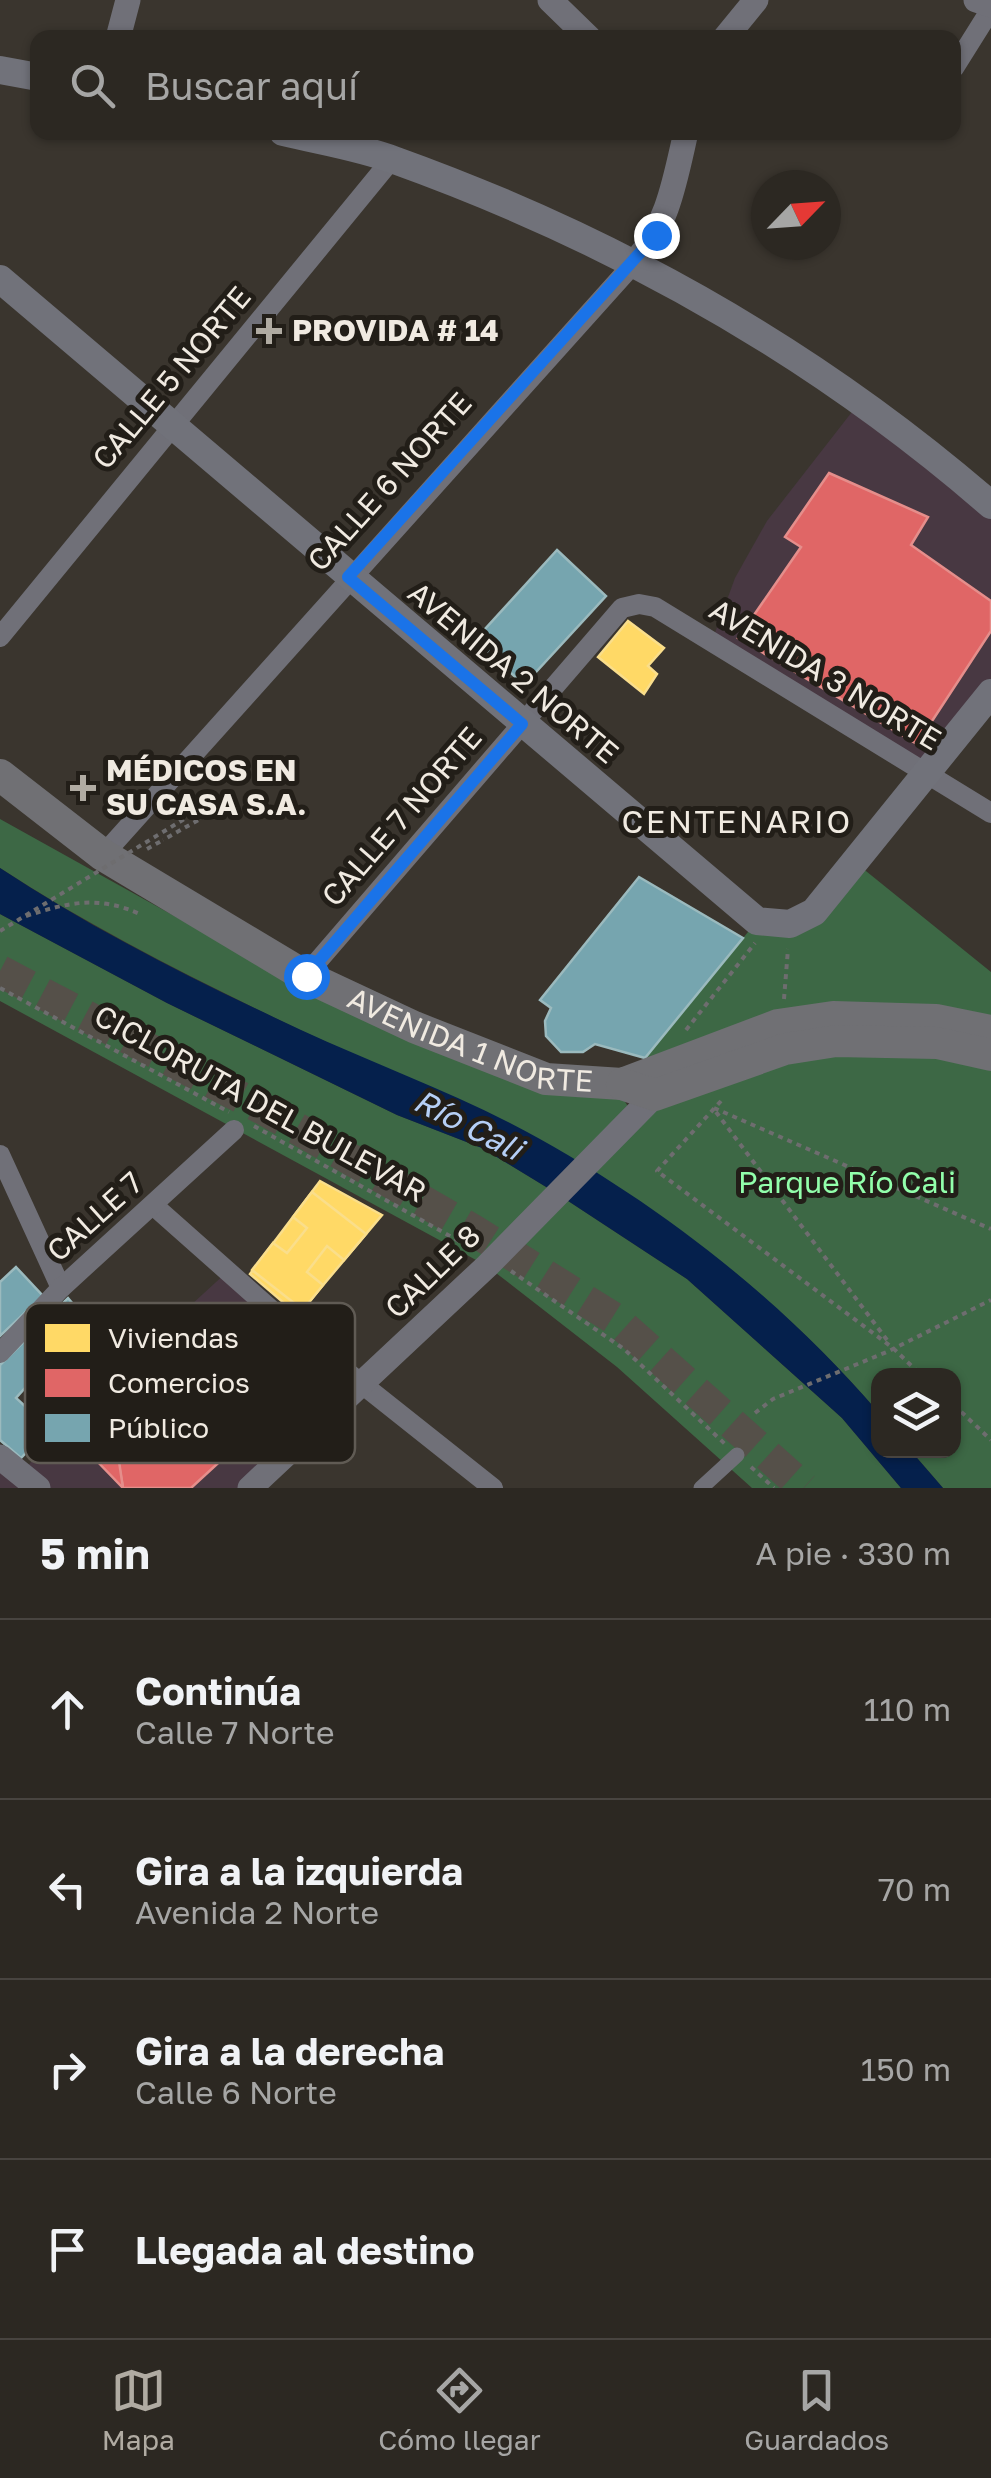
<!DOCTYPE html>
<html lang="es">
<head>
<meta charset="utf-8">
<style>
	body { margin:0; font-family:"Golos Text",sans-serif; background:#38342f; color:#f1f3f6 }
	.controls { position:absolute; right:30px; bottom:30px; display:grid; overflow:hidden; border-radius:20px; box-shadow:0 2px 8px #0004 }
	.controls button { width:90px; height:90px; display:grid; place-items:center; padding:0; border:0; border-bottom:2px solid #484440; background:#2c2822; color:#f1f3f6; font:50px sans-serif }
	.compass { position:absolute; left:751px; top:170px; width:90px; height:90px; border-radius:50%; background:#2c2822; box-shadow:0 2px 8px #0004; rotate:65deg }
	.stop { position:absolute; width:30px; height:30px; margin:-22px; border:8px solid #1a73e8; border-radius:50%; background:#fff }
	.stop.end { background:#1a73e8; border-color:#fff; box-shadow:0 2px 10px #0008 }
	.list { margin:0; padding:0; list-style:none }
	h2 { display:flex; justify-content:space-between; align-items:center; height:130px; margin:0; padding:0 40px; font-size:42px }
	h2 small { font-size:32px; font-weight:400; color:#a6a6a5 }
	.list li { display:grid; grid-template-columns:65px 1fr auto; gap:30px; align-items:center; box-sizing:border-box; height:180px; padding:0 40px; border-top:2px solid #484440 }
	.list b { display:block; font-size:38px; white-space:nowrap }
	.list p { margin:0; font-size:32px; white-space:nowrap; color:#a6a6a5 }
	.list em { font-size:32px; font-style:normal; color:#a6a6a5 }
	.icon { flex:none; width:55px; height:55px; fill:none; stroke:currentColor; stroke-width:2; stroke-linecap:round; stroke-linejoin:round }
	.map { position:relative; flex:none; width:991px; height:1488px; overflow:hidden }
	.search { position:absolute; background:#2c2822; box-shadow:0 2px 8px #0004; left:30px; right:30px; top:30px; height:110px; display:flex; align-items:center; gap:25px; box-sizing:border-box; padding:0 35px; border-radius:20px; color:#a6a6a5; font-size:38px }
	.sheet { height:850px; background:#2c2822 }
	nav { display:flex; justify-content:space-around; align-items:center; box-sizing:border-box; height:140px; border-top:2px solid #484440; background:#2c2822; font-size:28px; color:#a6a6a5 }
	nav a { display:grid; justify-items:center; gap:5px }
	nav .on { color:#b0aba2 }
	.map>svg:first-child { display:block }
	.commercial { fill:#483842 }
	.green { fill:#3d6845 }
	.water { fill:#05204c }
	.homes { fill:#ffd966; stroke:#fade8b; stroke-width:2.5 }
	.shops { fill:#e06666; stroke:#e58e8b; stroke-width:2.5 }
	.public { fill:#76a5af; stroke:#9bbabe; stroke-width:2.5 }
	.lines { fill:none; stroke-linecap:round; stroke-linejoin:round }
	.primary-tunnel { stroke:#555049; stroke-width:32; stroke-dasharray:32 16; stroke-linecap:butt }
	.path { stroke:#6e6d6f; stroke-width:4; stroke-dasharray:5 5; stroke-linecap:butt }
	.pedestrian { stroke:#707078; stroke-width:15 }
	.minor { stroke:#707078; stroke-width:20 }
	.tertiary { stroke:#707078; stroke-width:25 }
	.secondary { stroke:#71727a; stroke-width:28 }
	.primary { stroke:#707074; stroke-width:32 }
	.path-bridge { stroke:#6e6d6f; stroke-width:4; stroke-dasharray:5 5; stroke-linecap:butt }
	.route { stroke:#1a73e8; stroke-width:12 }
	.poi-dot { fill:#b0aba2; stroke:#221e18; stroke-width:4 }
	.labels { text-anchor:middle; stroke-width:10; stroke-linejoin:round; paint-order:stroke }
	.poi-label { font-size:30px; font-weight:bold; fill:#f0eae1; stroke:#221e18; text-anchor:start }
	.street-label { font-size:30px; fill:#f0eae1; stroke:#221e18 }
	.park-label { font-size:30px; fill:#92ffab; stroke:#221e18 }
	.neighbourhood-label { font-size:32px; letter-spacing:2.5px; fill:#f0eae1; stroke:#221e18 }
	.water-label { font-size:32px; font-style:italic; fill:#b5cff6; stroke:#221e18 }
	.key { fill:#221e18; stroke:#605b54; stroke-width:2.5 }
	.key-label { font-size:28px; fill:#f0eae1 }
</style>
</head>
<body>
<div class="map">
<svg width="991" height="1488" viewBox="0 0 991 1488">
	<rect width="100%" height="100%" fill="#3a352e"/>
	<!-- commercial -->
	<g class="commercial">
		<path d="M862,399L991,505V693L928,773L712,641L735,578L767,521Z"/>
		<path d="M227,1272L364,1384L250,1488H0V1457L21,1474L130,1344L144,1348Z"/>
	</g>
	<!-- green -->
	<g class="green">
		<path d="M0,819L298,985L622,1097L629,1108L574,1161C486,1109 392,1073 300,1030C198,981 95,930 0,868Z"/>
		<path d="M856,863L991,972V1031L645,1058L757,921L790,924Z"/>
		<path d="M0,914L167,1003L397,1115L482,1148L556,1193L687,1279L842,1418L901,1488H752L617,1367L487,1266L0,1001Z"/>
		<path d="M793,1047L991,1055V1488H943L911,1451L954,1450V1376H878V1412C796,1316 694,1233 585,1168L655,1095Z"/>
	</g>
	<!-- water -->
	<path class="water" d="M0,868C95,931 198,982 301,1030C370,1062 442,1088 510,1123C648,1195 778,1295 878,1412V1450L911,1451L943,1488H901L842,1418L687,1279L556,1193L482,1148L397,1115L167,1003L0,914Z"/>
	<!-- homes -->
	<g class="homes">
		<path d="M628,621L664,648L648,666L657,674L644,694L598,657Z"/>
		<path d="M320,1181L382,1215L298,1315L250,1274Z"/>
		<path d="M312,1192L366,1234L344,1260L327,1246L307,1272L323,1285L303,1310L252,1270L273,1243L287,1253L307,1228L293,1217Z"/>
	</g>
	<!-- shops -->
	<g class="shops">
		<path d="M829,473L928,517L911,545L991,601V631L917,744L738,638L801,547L785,537Z"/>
		<path d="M186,1383L265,1420L191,1488H123L116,1447Z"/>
		<path d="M108,1442L117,1448L123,1488L94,1458Z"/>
	</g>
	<!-- public -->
	<g class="public">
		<path d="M557,550L606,596L524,685L475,640Z"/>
		<path d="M639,877L743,938L645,1058L595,1044L583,1052H561L546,1036L545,1021L551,1008L540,1000Z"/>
		<path d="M16,1267L43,1296L0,1336V1282Z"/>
		<path d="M68,1298L89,1323L86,1327L112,1352L84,1383L54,1356L16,1398L49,1428L21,1458L0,1440V1365Z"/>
	</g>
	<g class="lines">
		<!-- primary-tunnel -->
		<path class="primary-tunnel" d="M0,971L263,1109L473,1230L615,1319L804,1488"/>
		<!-- path -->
		<g class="path">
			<path d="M147,849L163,840"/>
			<path d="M26,916C70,902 99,895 142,915"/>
			<path d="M0,988L229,1112"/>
			<path d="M784,999L788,949"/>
			<path d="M686,1030L755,943"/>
			<path d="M721,1101L657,1171L893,1348L922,1376"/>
			<path d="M714,1108L991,1229"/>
			<path d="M716,1112L890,1344"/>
			<path d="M254,1126L473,1249"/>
			<path d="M511,1271L624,1349L725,1444"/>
			<path d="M954,1405L991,1440"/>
			<path d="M755,1413L773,1399L889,1351L991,1300"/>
			<path d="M34,1459L130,1344"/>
			<path d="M751,1467L774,1488"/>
		</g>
		<!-- pedestrian -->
		<path class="pedestrian" d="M701,1488L737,1455"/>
		<!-- minor -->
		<g class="minor">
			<path d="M954,68L991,9"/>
			<path d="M0,637L392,159"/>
			<path d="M103,855L635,262"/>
			<path d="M305,976L622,608L639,604L655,607L991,813"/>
			<path d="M0,1155L61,1288"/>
			<path d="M153,1205L294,1330L493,1488"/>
			<path d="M0,1353L61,1288L234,1130"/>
		</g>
		<!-- tertiary -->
		<g class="tertiary">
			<path d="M550,0L589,38"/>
			<path d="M976,0L991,5"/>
			<path d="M118,38L128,0"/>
			<path d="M725,38L756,0"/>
			<path d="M635,262C668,225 675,180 686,132"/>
			<path d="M0,1457L38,1488"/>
			<path d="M250,1488L487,1266L655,1095"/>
		</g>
		<!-- secondary -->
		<g class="secondary">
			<path d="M0,70L38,77"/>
			<path d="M283,132C320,141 359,147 394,160C614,239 815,352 991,505"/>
			<path d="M0,279L757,921L790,924L814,912L991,693"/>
		</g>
		<!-- primary -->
		<g class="primary">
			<path id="s1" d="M0,775L103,855L305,976L414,1027L546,1079L622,1084L778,1025L833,1017L936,1020L991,1031"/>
			<path d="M622,1084L655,1095L785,1049L836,1041L937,1043L991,1055"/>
		</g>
		<!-- path-bridge -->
		<path class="path-bridge" d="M0,931L204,807L209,814L163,840"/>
	</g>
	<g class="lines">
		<!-- route -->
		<path class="route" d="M306,976L522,724L348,577L656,235"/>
	</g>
	<!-- markers -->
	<g class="poi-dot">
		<path d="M264 316h10v10h10v10h-10v10h-10v-10h-10v-10h10z"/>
		<path d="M78 773h10v10h10v10h-10v10h-10v-10h-10v-10h10z"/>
	</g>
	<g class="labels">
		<!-- poi labels -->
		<g class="poi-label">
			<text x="292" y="341">PROVIDA # 14</text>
			<text x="106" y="781">MÉDICOS EN<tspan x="106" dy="34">SU CASA S.A.</tspan></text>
		</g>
		<!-- street labels -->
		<g class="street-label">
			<text transform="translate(172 378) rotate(-50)" y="10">CALLE 5 NORTE</text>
			<text transform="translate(390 482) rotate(-48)" y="10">CALLE 6 NORTE</text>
			<text transform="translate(513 673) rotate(40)" y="10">AVENIDA 2 NORTE</text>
			<text transform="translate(825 675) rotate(31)" y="10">AVENIDA 3 NORTE</text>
			<text transform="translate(402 817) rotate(-49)" y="10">CALLE 7 NORTE</text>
			<text dy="10" stroke="none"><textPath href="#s1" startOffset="545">AVENIDA 1 NORTE</textPath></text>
			<text transform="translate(260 1104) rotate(29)" y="10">CICLORUTA DEL BULEVAR</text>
			<text transform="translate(95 1217) rotate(-42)" y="10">CALLE 7</text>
			<text transform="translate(433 1272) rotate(-44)" y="10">CALLE 8</text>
		</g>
		<!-- park labels -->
		<g class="park-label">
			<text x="847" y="1193">Parque Río Cali</text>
		</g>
		<!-- neighbourhood labels -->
		<g class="neighbourhood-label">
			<text x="737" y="833">CENTENARIO</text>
		</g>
		<!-- water labels -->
		<g class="water-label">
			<text transform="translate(468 1125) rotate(27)" y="11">Río Cali</text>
		</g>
	</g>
	<!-- legend -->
	<rect x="25" y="1303" width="330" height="160" rx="15" class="key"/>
	<rect x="45" y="1324" width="45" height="28" fill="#ffd966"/>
	<rect x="45" y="1369" width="45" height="28" fill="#e06666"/>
	<rect x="45" y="1414" width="45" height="28" fill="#76a5af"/>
	<g class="key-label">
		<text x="108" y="1348">Viviendas</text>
		<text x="108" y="1393">Comercios</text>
		<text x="108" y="1438">Público</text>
	</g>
</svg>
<div class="controls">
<button><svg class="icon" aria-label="layers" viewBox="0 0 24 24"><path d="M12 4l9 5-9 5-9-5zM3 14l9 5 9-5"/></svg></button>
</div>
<svg class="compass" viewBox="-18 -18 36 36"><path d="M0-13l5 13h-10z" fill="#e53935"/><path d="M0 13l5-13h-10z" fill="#a6a6a5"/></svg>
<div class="stop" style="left:306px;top:976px"></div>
<div class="stop end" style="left:656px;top:235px"></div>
<div class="search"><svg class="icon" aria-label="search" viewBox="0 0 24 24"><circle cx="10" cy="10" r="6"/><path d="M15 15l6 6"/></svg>Buscar aquí</div>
</div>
<section class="sheet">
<h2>5 min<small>A pie · 330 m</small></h2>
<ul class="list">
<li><svg class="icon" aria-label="ahead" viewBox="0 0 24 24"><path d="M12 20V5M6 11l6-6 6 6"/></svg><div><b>Continúa</b><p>Calle 7 Norte</p></div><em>110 m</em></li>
<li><svg class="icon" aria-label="left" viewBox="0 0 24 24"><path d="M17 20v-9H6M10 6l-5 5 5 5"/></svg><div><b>Gira a la izquierda</b><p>Avenida 2 Norte</p></div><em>70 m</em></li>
<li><svg class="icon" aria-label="right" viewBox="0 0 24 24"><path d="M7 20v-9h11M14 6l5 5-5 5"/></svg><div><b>Gira a la derecha</b><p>Calle 6 Norte</p></div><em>150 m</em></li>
<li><svg class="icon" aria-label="arrive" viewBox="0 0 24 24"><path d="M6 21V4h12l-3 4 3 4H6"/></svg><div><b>Llegada al destino</b></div></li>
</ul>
</section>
<nav>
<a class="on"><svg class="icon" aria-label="map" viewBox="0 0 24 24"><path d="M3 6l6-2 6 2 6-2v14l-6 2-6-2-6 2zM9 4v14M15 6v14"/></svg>Mapa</a>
<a><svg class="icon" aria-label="directions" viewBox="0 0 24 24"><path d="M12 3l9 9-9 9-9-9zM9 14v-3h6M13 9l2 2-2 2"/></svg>Cómo llegar</a>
<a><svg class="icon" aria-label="saved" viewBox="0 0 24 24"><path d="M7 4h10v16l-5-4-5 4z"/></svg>Guardados</a>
</nav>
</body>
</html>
